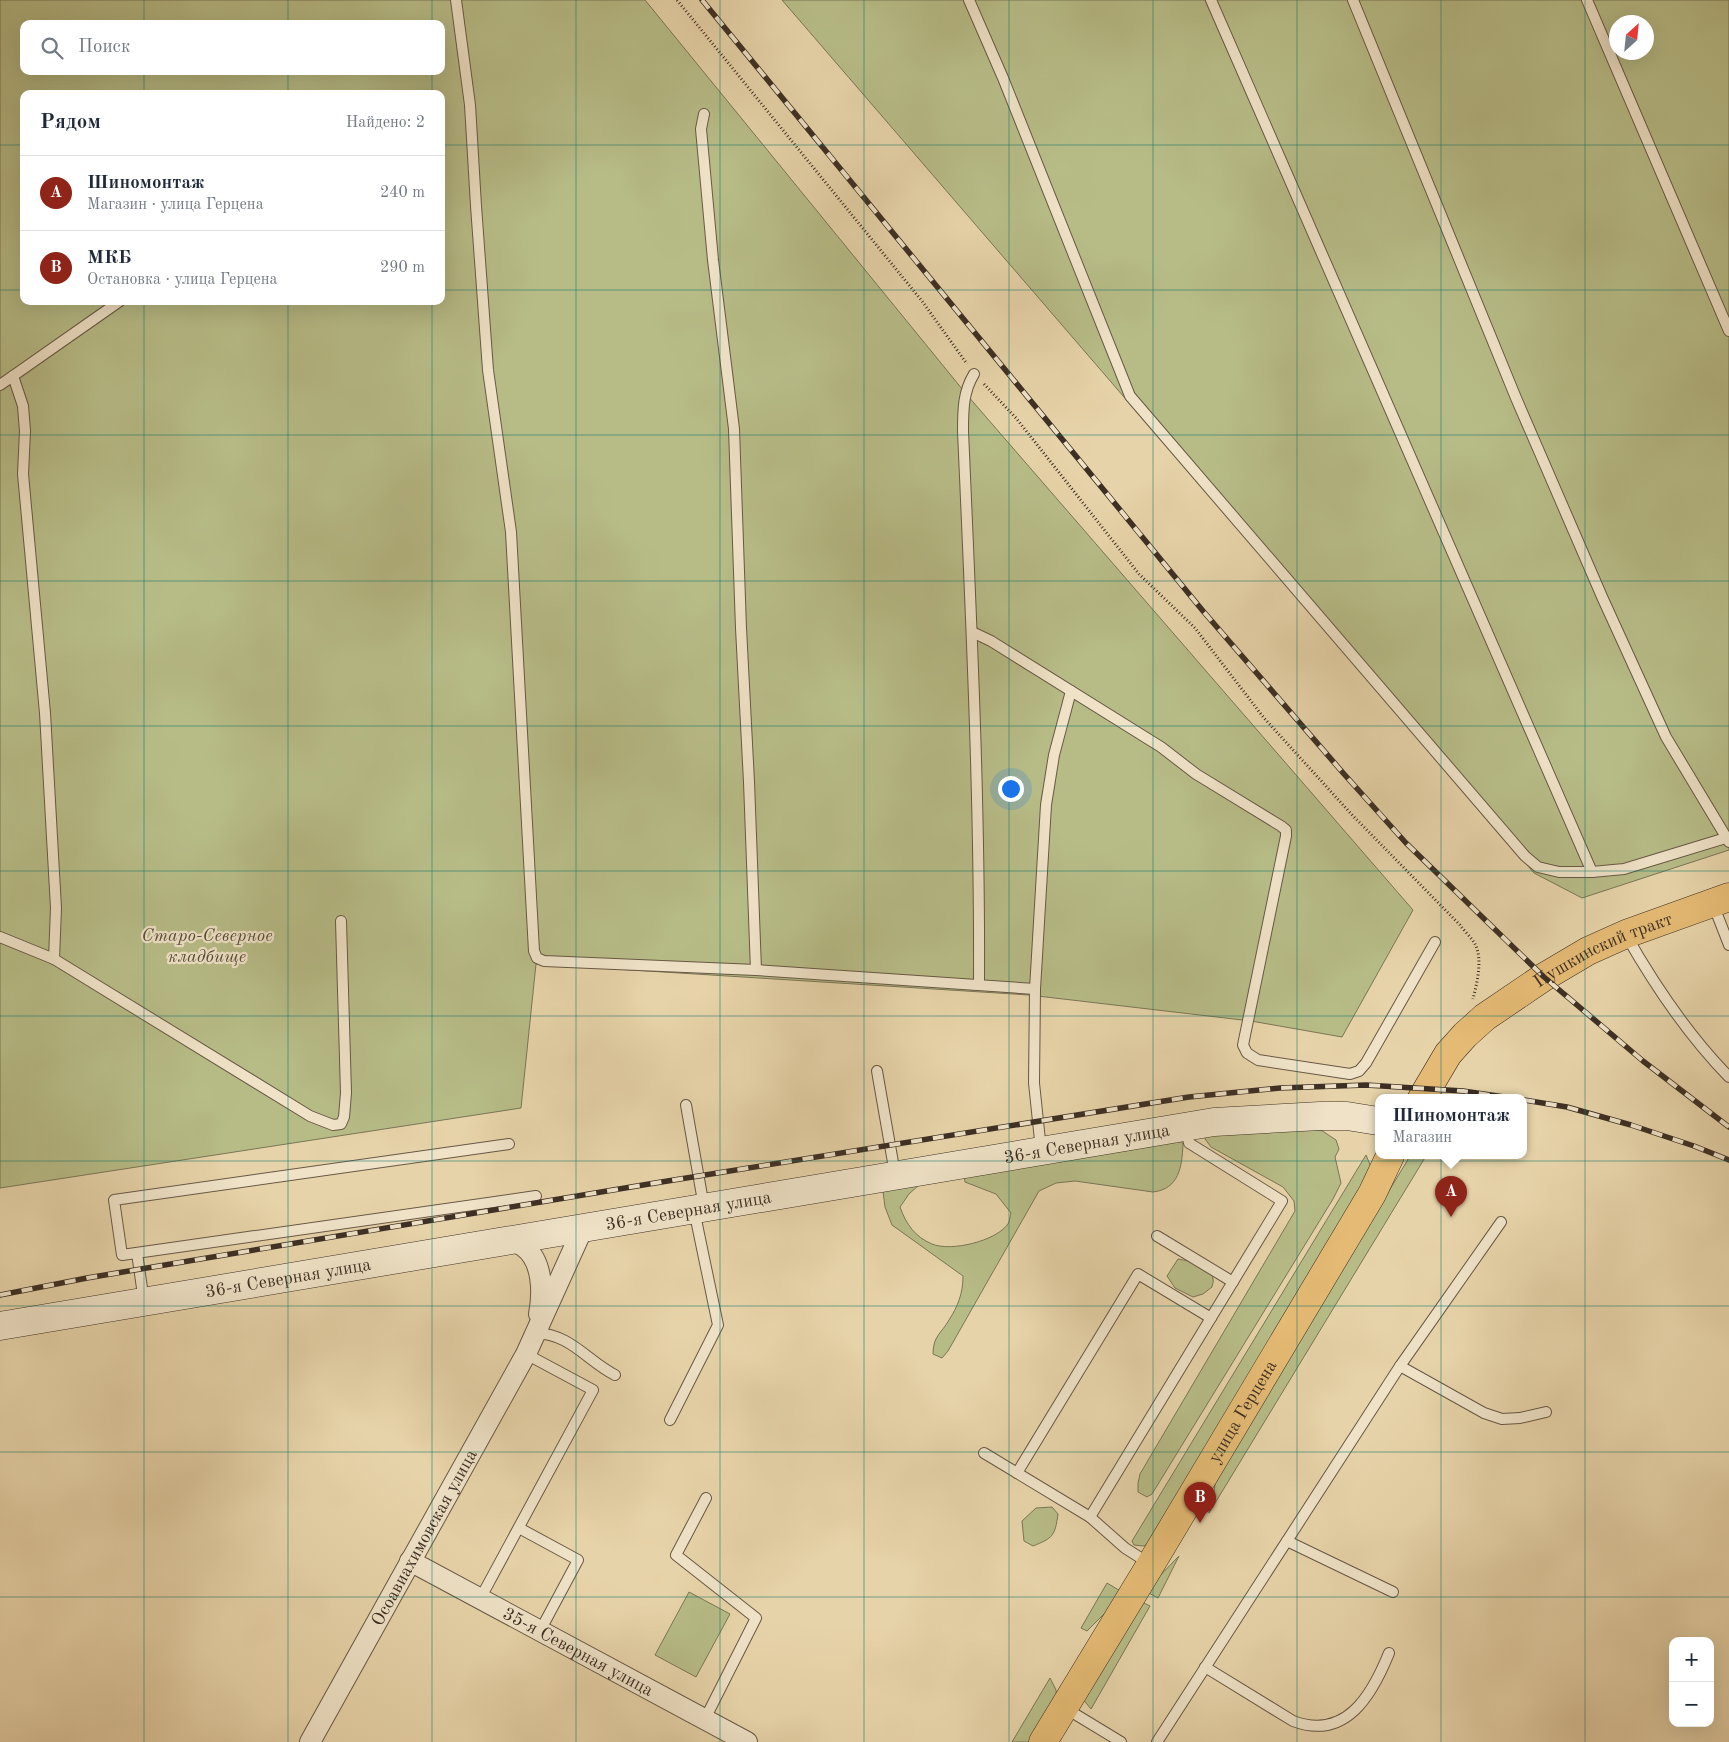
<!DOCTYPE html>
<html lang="ru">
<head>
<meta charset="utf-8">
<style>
	body { margin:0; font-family:"Old Standard TT",serif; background:#f2f2f3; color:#1f2937 }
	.controls { position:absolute; right:15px; bottom:15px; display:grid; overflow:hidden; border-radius:10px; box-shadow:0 5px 20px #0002 }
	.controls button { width:45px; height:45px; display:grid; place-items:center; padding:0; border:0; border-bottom:1px solid #e0e1e3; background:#fff; color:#1f2937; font:25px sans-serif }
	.compass { position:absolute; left:1609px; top:15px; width:45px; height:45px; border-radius:50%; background:#fff; box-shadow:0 5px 20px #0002; rotate:27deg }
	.you { position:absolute; left:1010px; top:788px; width:18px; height:18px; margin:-12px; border:4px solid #fff; border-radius:50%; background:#1a73e8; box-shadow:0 0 0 8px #1a73e833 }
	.badge { display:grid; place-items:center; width:32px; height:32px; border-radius:50%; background:#8f2418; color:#fff; font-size:16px; font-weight:700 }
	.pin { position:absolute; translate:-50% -41px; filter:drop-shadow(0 1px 2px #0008) }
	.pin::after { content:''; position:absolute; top:26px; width:18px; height:15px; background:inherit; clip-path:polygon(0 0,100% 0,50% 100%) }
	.popup { position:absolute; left:1375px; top:1094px; width:152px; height:65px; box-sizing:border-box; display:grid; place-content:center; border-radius:10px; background:#fff; filter:drop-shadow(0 1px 4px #0005); font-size:16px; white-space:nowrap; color:#747a83 }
	.popup b { font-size:19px; color:#1f2937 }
	.popup::after { content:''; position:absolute; left:50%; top:100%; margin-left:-10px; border:10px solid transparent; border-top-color:#fff }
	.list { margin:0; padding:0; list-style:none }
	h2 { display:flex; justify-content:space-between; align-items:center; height:65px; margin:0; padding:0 20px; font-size:21px }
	h2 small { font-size:16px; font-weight:400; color:#747a83 }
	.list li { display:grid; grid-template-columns:32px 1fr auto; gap:15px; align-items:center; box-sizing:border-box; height:75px; padding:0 20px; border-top:1px solid #e0e1e3 }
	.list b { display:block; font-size:19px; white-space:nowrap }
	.list p { margin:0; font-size:16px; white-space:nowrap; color:#747a83 }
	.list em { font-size:16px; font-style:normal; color:#747a83 }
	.icon { flex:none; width:28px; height:28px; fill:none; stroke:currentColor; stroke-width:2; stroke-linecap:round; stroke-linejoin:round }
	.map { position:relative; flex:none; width:1729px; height:1742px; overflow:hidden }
	.search { position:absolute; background:#fff; box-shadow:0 5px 20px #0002; left:20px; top:20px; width:425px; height:55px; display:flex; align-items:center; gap:12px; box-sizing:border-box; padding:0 18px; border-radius:10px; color:#747a83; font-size:19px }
	.panel { position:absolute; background:#fff; box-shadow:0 5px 20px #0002; left:20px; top:90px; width:425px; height:215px; border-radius:10px }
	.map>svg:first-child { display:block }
	.green { fill:#b7bc87; stroke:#7a7656; fill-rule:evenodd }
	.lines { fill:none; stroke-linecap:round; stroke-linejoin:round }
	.lane-casing { stroke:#685845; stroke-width:12 }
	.street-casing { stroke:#685845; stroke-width:22 }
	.secondary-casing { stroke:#3d2f24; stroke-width:29 }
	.primary-casing { stroke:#3d2f24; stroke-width:29 }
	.path { stroke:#3d2f24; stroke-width:3; stroke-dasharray:1 2.5; stroke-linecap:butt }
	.lane { stroke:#efe2c7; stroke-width:10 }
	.street { stroke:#efe2c7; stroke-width:20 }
	.secondary { stroke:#efe2c7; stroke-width:28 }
	.primary { stroke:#e4ba74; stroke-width:28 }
	.rail-casing { stroke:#3d2f24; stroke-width:5.5 }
	.rail { stroke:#efe2c7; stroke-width:4; stroke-dasharray:11; stroke-linecap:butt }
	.grid { fill:none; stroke:#0f766e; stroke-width:1; stroke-opacity:0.55 }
	.labels { text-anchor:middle; stroke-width:4.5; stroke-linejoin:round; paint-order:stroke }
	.park-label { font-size:18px; font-style:italic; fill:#554b38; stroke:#efe2c7 }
	.street-label { font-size:18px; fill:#3d2f24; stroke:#efe2c7 }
</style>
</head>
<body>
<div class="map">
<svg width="1729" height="1742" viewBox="0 0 1729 1742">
	<rect width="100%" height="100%" fill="#e7d3a9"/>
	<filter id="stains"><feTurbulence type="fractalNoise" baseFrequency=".004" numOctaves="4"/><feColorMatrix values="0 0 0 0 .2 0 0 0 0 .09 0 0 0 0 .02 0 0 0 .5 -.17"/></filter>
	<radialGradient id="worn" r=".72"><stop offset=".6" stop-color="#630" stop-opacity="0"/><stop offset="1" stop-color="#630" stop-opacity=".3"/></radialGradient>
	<!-- green -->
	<g class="green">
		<path d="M0,0H645L967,395L1413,910L1342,1037L1251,1021L1029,995L536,964L521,1108L0,1188ZM24,24H441V71H24ZM24,94H441V301H24Z"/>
		<path d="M782,0H1729V850L1582,898L1534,873ZM1616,22H1646V52H1616Z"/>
		<path d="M1321,1130L1336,1140L1339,1149L1335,1157L1341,1183L1333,1199L1152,1494L1147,1497L1138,1492V1483L1140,1474L1295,1211L1294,1201L1283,1187L1211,1147L1205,1139L1207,1131Z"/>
		<path d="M1177,1137L1183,1144C1182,1167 1179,1189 1153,1192L1075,1181L1056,1183L1039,1191L948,1351L942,1358L933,1354C933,1336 941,1334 949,1320C958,1306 963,1293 963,1276L892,1225L885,1207L883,1191L920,1184L909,1194L900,1207C906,1224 915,1237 932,1244C951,1252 996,1241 1008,1224C1010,1220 1010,1216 1011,1213L996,1194L965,1182L964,1175Z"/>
		<path d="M1366,1155L1371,1167L1369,1182L1155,1539L1144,1546L1134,1545L1132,1541Z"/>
		<path d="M1410,1156H1426L1209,1513L1217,1476Z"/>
		<path d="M1178,1259C1189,1261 1212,1265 1213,1279C1214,1282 1212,1285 1212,1287L1203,1294L1193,1297L1175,1288L1167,1276Z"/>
		<path d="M1052,1507L1058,1514C1055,1536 1053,1538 1033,1546L1024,1541L1022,1521L1036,1508Z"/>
		<path d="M1179,1556L1158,1598L1145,1591Z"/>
		<path d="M1107,1583L1122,1592L1115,1603L1087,1631L1081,1628Z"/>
		<path d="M689,1592L730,1614L696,1677L655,1655Z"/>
		<path d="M1138,1600L1150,1606L1091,1709L1082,1698Z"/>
		<path d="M1050,1678L1056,1690L1057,1701L1033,1742H1012Z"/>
	</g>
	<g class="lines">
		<!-- lane casing -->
		<g class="lane-casing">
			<g id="lane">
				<path d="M456,0L470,105L476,206L488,370L511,532L534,951L537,958L544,961L756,970L1035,989"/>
				<path d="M969,0L1003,78L1130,396L1525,856L1538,867L1559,872H1592L1624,869L1729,837"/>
				<path d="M1211,0L1592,872"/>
				<path d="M1353,0L1516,398L1603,599L1666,737L1729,842"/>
				<path d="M1587,0L1729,331"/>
				<path d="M704,114L701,129L713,260L734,429L741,628L749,782L756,970"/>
				<path d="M974,374C963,392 963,410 963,431C971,615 980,800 979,985"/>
				<path d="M13,376L23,406L25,431L23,474L45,713L56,908L54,959"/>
				<path d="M0,385L120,301"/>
				<path d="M972,632L991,641L1161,747L1196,774L1281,826L1286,830V836L1243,1045L1247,1053L1258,1060L1350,1074L1359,1071L1366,1063L1435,942"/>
				<path d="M1713,904L1729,945"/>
				<path d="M1626,935C1655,986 1688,1035 1729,1077"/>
				<path d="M0,937L54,959L310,1116L333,1125L341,1124L344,1117L346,1093L341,921"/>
				<path d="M877,1071L895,1174"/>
				<path d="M686,1105L704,1207"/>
				<path d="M509,1144L114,1200L122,1255L536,1196"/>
				<path d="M1041,1150L1034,1083L1035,989L1046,805L1054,755L1071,691"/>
				<path d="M1157,1236L1233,1282"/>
				<path d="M137,1253L144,1302"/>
				<path d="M535,1333C571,1334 586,1360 615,1375"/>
				<path d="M1400,1366L1484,1413L1502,1419L1520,1418L1546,1412"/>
				<path d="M670,1420L718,1325L694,1210"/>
				<path d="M984,1453L1090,1517L1125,1548L1150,1564"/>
				<path d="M1017,1473L1138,1274L1211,1318"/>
				<path d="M1090,1517L1282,1201L1189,1143L1186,1127"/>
				<path d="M519,1528L578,1560L540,1631"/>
				<path d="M1287,1541L1393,1592"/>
				<path d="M480,1599L593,1390L526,1354"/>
				<path d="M1205,1667L1293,1721C1346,1741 1372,1695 1389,1653"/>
				<path d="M1065,1708L1121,1742"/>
				<path d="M705,1719L756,1618L676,1555L706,1498"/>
				<path d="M1157,1742L1400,1366L1501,1222"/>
			</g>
		</g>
		<!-- street casing -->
		<g class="street-casing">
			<g id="street">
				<path d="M510,1240C514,1242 520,1244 524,1247C543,1261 543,1293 539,1314"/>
				<path id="s1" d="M410,1561L747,1742"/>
				<path id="s2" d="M310,1742L526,1354L583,1228"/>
			</g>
		</g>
		<!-- secondary casing -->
		<g class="secondary-casing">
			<g id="secondary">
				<path id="s3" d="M0,1326L1214,1122L1320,1116H1347L1378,1121"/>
			</g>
		</g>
		<!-- primary casing -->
		<g class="primary-casing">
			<g id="primary">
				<path id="s4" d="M1422,1098L1448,1054L1465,1035L1485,1017L1544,977L1588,951L1626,934L1729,897"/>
				<path id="s5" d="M1043,1742L1151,1564L1372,1194L1390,1156"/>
			</g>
		</g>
		<!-- path -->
		<g class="path">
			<path d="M677,0L922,301L967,364"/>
			<path d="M984,384L1016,418L1139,574L1195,628L1264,718L1354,817L1460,925C1464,931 1471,937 1475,944C1483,959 1477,983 1473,999"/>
		</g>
		<!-- lane -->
		<use href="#lane" class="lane"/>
		<!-- street -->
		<use href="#street" class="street"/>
		<!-- secondary -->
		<use href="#secondary" class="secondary"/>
		<!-- primary -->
		<use href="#primary" class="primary"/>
		<!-- rail casing -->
		<g class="rail-casing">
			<g id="rail">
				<path d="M702,0L1203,611L1344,774L1406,843L1544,977L1643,1061L1729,1127"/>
				<path d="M1524,1100L1567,1107L1631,1125L1694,1146L1729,1160"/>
				<path d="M0,1295L87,1278L649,1184L1189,1097L1280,1088L1366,1085L1463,1091L1511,1098"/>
			</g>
		</g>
		<!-- rail -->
		<use href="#rail" class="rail"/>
	</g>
	<!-- grid -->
	<path class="grid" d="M144,0V24M288,0V24M432,0V24M576,0V1742M720,0V1742M864,0V1742M1009,0V1742M1153,0V1742M1297,0V1742M1441,0V1742M1585,0V1742M144,71V94M288,71V94M432,71V94M0,145H24M441,145H1729M0,290H24M441,290H1729M144,301V1742M288,301V1742M432,301V1742M0,435H1729M0,581H1729M0,726H1729M0,871H1729M0,1016H1729M0,1161H1729M0,1306H1729M0,1452H1729M0,1597H1729"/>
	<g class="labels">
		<!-- park labels -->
		<g class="park-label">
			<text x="207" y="941">Старо-Северное<tspan x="207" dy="21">кладбище</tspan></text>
		</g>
		<!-- street labels -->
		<g class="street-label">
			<text dy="6" stroke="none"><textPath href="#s4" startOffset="240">Пушкинский тракт</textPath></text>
			<text dy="6" stroke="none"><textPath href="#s3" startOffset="1102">36-я Северная улица</textPath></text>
			<text dy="6" stroke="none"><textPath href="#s3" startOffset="698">36-я Северная улица</textPath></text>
			<text dy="6" stroke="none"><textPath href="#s3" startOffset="292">36-я Северная улица</textPath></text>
			<text dy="6" stroke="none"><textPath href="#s5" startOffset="386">улица Герцена</textPath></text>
			<text dy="6" stroke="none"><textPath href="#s2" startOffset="234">Осоавиахимовская улица</textPath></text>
			<text dy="6" stroke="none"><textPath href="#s1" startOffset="191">35-я Северная улица</textPath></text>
		</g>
	</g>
	<rect width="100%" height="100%" filter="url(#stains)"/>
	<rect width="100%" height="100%" fill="url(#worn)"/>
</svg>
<div class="controls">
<button>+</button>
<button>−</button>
</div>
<svg class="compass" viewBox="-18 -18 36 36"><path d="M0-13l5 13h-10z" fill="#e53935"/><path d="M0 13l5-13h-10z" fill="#747a83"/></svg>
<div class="you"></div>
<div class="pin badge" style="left:1451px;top:1217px">A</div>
<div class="popup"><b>Шиномонтаж</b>Магазин</div>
<div class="pin badge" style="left:1200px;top:1523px">B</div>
<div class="search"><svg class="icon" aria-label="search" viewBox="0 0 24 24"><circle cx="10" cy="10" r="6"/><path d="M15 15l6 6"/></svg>Поиск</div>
<section class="panel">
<h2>Рядом<small>Найдено: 2</small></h2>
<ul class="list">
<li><span class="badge">A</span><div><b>Шиномонтаж</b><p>Магазин · улица Герцена</p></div><em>240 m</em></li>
<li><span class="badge">B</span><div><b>МКБ</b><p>Остановка · улица Герцена</p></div><em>290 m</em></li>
</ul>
</section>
</div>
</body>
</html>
